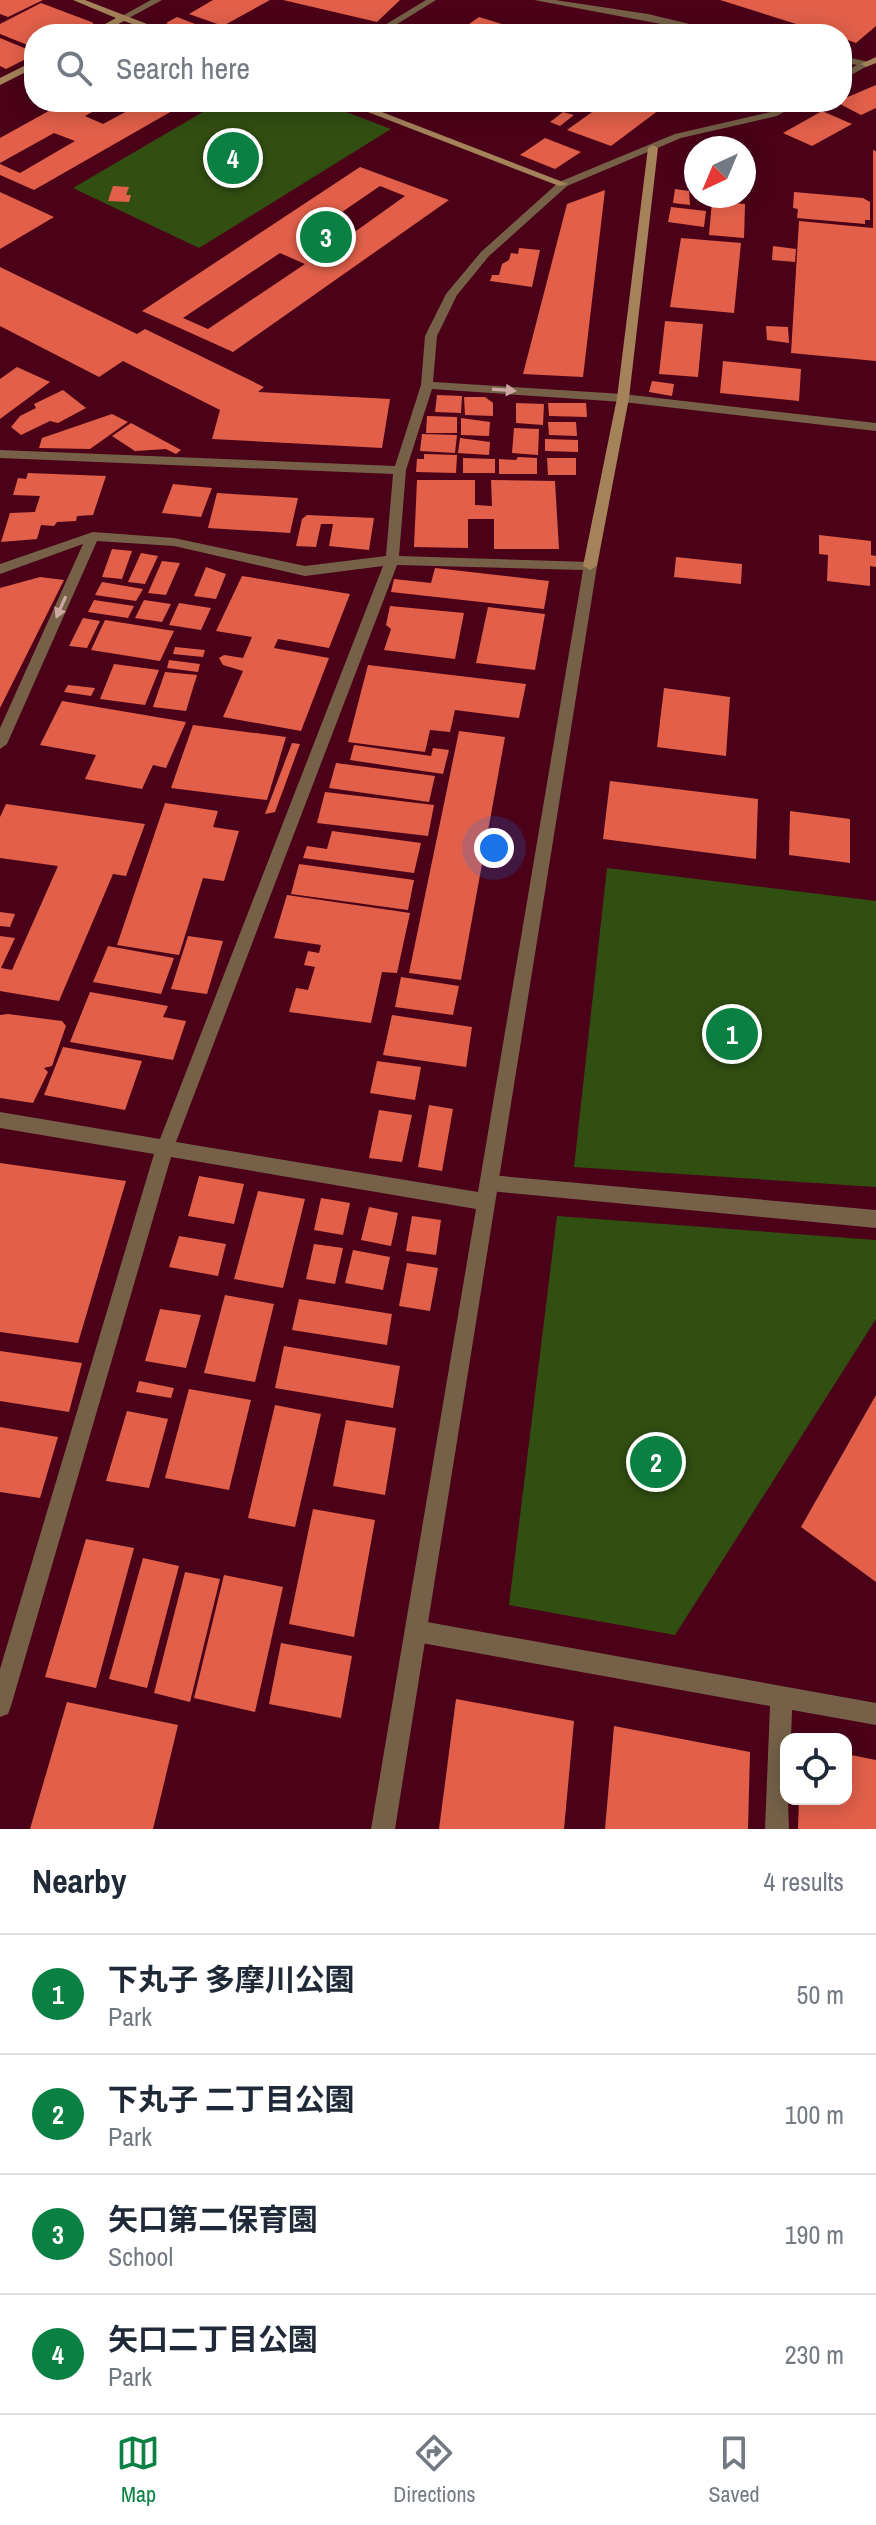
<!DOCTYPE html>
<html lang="en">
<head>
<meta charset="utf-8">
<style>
	body { margin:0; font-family:"Archivo Narrow","Noto Sans JP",sans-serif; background:#f2f2f3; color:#1f2937 }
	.controls { position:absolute; right:24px; bottom:24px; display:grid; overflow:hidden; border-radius:16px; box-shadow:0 4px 20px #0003 }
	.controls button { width:72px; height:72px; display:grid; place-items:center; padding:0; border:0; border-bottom:2px solid #e0e1e3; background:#fff; color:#1f2937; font:40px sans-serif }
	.compass { position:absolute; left:684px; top:136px; width:72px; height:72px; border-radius:50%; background:#fff; box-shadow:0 4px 20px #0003; rotate:224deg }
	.you { position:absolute; left:494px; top:848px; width:28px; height:28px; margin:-20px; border:6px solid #fff; border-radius:50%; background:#1a73e8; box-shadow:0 0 0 12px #1a73e833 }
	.badge { display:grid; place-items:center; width:52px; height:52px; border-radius:50%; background:#0b8043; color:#fff; font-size:26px; font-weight:700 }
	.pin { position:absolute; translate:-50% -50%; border:4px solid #fff; box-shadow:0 2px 8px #0006 }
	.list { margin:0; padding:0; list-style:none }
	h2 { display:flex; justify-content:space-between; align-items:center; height:104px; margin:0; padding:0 32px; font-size:34px }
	h2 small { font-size:26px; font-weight:400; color:#747a83 }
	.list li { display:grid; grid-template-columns:52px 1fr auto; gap:24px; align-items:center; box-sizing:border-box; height:120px; padding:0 32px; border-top:2px solid #e0e1e3 }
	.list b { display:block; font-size:30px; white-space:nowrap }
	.list p { margin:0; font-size:26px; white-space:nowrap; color:#747a83 }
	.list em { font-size:26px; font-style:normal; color:#747a83 }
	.icon { flex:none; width:44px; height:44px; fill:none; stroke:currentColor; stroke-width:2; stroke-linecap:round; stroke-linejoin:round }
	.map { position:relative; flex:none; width:876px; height:1829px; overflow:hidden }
	.search { position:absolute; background:#fff; box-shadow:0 4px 20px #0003; left:24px; right:24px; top:24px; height:88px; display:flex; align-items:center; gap:20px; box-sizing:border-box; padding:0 28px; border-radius:32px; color:#747a83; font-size:30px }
	.sheet { height:584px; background:#fff }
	nav { display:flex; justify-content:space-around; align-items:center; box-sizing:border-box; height:112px; border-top:2px solid #e0e1e3; background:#fff; font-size:22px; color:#747a83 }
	nav a { display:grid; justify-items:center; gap:4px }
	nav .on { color:#0b8043 }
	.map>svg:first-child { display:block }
	.green { fill:#324f12 }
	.building { fill:#e2604a; fill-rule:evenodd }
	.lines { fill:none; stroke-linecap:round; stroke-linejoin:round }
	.lane { fill:#766148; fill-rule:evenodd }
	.street { fill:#766148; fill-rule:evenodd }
	.secondary { fill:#a4835a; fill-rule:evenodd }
	.oneway { fill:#cda8a2 }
</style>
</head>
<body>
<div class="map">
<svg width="876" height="1829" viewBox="0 0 876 1829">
	<rect width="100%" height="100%" fill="#4b0218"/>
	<!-- green -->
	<g class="green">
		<path d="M220,102H320L391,129L199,248L73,188Z"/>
		<path d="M607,868L876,901V1187L574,1167Z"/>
		<path d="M557,1216L876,1240V1319L675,1635L509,1605Z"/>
	</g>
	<!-- building -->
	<g class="building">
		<path d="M0,0H43L8,17L0,14Z"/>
		<path d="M213,0H270L223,26L189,14Z"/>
		<path d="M283,0H400L377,22Z"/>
		<path d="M720,0H876V26L856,43L842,38V34H828Z"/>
		<path d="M41,3L94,23L72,34H34V44L30,46L0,34V24Z"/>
		<path d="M177,17L216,32L192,34L166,23Z"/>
		<path d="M479,17L531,33V34H455Z"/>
		<path d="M0,38L34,52V55L6,69L0,66Z"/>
		<path d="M876,85V108L861,115L836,102Z"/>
		<path d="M65,102H110L85,116L103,124L144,102L186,103L34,190L0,175V164L20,173L75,141L54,133L0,163V138Z"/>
		<path d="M606,102H661L667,104L611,146L567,130Z"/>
		<path d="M822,111L852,124L812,146L783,133Z"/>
		<path d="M563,112L574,115L560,126L550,122Z"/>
		<path d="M545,138L581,152L555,169L520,155Z"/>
		<path d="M873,150L876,151V361L791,353L799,221L873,228Z"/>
		<path d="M744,153L751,154L749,183L744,182Z"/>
		<path d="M360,167L449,200L233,352L142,311ZM380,186L405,196L349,236L323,225ZM280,253L305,264L208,329L183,318Z"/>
		<path d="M113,186L129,187L126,195H131L129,202L108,201Z"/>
		<path d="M675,189L689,191L690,205L673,203Z"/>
		<path d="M605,190L583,377L523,374L567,204Z"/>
		<path d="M0,192L54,217L0,249Z"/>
		<path d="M794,192L863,198L870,202V220H865V224L797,218L798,209L793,208Z"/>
		<path d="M712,201L745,204L744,238L709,235Z"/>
		<path d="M671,207L706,211L704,227L668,222Z"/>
		<path d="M681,238L741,243L734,313L670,307Z"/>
		<path d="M773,246L796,249L795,262L772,260Z"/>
		<path d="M519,248L540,250L532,287L490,281L492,275H499L502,264L509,260L511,253L518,254Z"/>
		<path d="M0,267L137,334L145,329L264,387L258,392L390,399L382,448L212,439L220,410L123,361L99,377L0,326Z"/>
		<path d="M665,321L703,324L698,377L659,374Z"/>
		<path d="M766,326L788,327L789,343L767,340Z"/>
		<path d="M723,361L801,369L799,401L720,393Z"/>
		<path d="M17,367L50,382L0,419V379Z"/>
		<path d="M652,381L674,384L672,396L649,392Z"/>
		<path d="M63,390L86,408L58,423L50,421L21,435L11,427L20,416L36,408L34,404Z"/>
		<path d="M437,395L462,396L461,413L435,412Z"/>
		<path d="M464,397H485L493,403V416L465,415Z"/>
		<path d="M516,403L544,404L543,425L516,423Z"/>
		<path d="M548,403H586L587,417L549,416Z"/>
		<path d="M112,414L128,422L90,449L39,448L42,438Z"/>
		<path d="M427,416L457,417V433H426Z"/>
		<path d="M461,418L490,422L489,436L461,435Z"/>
		<path d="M548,422H576L577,436L549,435Z"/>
		<path d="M131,423L181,450L176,454L166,449L135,451L112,436Z"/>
		<path d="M514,428L539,429L538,455L512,453Z"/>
		<path d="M422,434L457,435L455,453L420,451Z"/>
		<path d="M460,438L490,442L489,455L458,453Z"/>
		<path d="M545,439L578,440V452L545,451Z"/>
		<path d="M424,454L457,455L456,473L416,472L417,459H424Z"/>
		<path d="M518,457L537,458V474H499V459L516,460Z"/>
		<path d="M463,458L495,459V473H463Z"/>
		<path d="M547,458H576V475H548Z"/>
		<path d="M28,473L106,476L93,515L77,516L76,521L57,522L54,526L41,525L37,539L1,542L10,513L35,512L40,496L13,495L18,478L26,479Z"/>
		<path d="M417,480H475V505L492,506L491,480L555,481L559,549H494V519H468V548L414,547Z"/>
		<path d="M173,484L212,488L201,517L162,513Z"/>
		<path d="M217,493L298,498L290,533L208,528Z"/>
		<path d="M307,515L374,518L369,550L329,546L333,524H321L316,547L296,546L302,519Z"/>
		<path d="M819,535L871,541V555L876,556V567L870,566V586L827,581L828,555L819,554Z"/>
		<path d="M112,549L132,551L122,579L102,577Z"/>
		<path d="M141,553L158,556L145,584L128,582Z"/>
		<path d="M676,557L742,564L741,584L674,577Z"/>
		<path d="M162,561L180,563L166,595L148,593Z"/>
		<path d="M206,567L226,574L216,599L194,596Z"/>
		<path d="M435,568L549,581L544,609L391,592L394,579L431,583Z"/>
		<path d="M242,576L350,594L329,648L278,639L274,648L329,658L301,731L223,717L243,671L223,665L219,658L224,655L243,658L252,637L216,631Z"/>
		<path d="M40,577L64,580L0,708V588Z"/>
		<path d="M102,582L143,589L136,601L95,595Z"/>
		<path d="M94,600L134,606L128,618L88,612Z"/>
		<path d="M144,600L171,604L162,622L135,618Z"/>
		<path d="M179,603L211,608L201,630L169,625Z"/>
		<path d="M390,606L464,613L455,659L384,650L391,629L386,625Z"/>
		<path d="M488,607L545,614L535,670L476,663Z"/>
		<path d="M83,618L100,621L87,648L69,646Z"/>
		<path d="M105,620L174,631L160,661L91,650Z"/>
		<path d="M175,647L205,650L203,657L173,654Z"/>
		<path d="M169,660L200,664L198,672L167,668Z"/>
		<path d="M114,664L159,670L145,705L100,699Z"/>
		<path d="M368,665L526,684L519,718L455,710L450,732L430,730L425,752L348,742Z"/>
		<path d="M165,672L197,675L186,711L153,707Z"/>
		<path d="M68,685L95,688L91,696L64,692Z"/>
		<path d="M664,688L730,697L726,756L657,747Z"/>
		<path d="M62,701L186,722L166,768L153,765L142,789L85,779L96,755L40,745Z"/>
		<path d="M193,725L286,737L267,800L171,788Z"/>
		<path d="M459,731L505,737L461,980L409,973Z"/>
		<path d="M292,743L300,744L275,812L265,814Z"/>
		<path d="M354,745L431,756L433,748L449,750L443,774L350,760Z"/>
		<path d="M336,763L435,776L429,802L329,788Z"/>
		<path d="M610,781L758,799L756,859L603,839Z"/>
		<path d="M325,792L434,805L428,836L317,823Z"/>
		<path d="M165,803L218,811L213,827L239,831L224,881L203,878L179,955L117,945Z"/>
		<path d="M6,804L145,824L126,876L113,874L59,1001L0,991V936L15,938L1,968L12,970L58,866L0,858V817Z"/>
		<path d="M790,811L850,819V863L789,855Z"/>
		<path d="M332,831L421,843L414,873L303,858L307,846L327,849Z"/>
		<path d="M299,864L414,880L408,910L291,894Z"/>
		<path d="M287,895L410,913L397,973L382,972L371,1023L289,1012L296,988L308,990L315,967L304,965L308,951L319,953L321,945L274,938Z"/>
		<path d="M0,912L15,914L10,927L0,926Z"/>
		<path d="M188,936L223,941L207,994L171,989Z"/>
		<path d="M108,946L174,958L161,994L93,982Z"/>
		<path d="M401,977L459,986L453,1015L395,1007Z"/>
		<path d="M90,992L168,1006L163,1017L186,1021L173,1060L70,1042Z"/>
		<path d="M8,1014L62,1021L66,1026L52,1066L44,1068L48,1072L33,1103L0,1098V1015Z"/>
		<path d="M392,1015L472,1027L466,1067L383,1055Z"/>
		<path d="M63,1047L142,1061L125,1110L44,1095Z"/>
		<path d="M377,1061L421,1067L415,1100L370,1093Z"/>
		<path d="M429,1105L453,1109L442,1171L418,1167Z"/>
		<path d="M379,1110L412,1115L402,1162L369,1158Z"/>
		<path d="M0,1163L126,1181L78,1343L0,1332Z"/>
		<path d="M199,1176L244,1184L234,1224L188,1216Z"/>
		<path d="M258,1191L305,1199L283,1288L234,1279Z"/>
		<path d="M321,1198L350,1203L343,1235L314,1230Z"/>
		<path d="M369,1207L398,1213L391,1246L361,1240Z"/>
		<path d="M412,1216L441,1220L436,1255L406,1251Z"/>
		<path d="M179,1236L226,1244L218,1276L169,1267Z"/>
		<path d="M314,1244L343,1248L335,1284L306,1279Z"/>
		<path d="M353,1250L390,1257L383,1290L345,1283Z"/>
		<path d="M407,1263L438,1268L430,1311L399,1306Z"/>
		<path d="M225,1295L274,1304L255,1382L204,1373Z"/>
		<path d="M299,1299L392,1314L387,1345L292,1330Z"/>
		<path d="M160,1309L201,1315L186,1368L145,1361Z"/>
		<path d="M284,1346L400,1366L393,1408L275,1388Z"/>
		<path d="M0,1351L82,1363L69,1412L0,1401Z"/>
		<path d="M139,1381L174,1388L171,1398L136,1392Z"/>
		<path d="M189,1389L251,1400L229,1490L165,1478Z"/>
		<path d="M876,1395V1582L801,1527Z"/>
		<path d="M275,1405L321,1414L295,1527L248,1518Z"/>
		<path d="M127,1411L168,1419L149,1488L106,1481Z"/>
		<path d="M346,1420L396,1428L385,1495L333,1486Z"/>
		<path d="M0,1427L58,1437L40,1498L0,1492Z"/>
		<path d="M313,1509L375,1520L354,1637L289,1624Z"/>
		<path d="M86,1539L134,1548L96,1688L45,1677Z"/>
		<path d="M143,1558L179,1566L147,1688L109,1679Z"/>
		<path d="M185,1572L220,1579L190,1702L154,1693Z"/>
		<path d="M224,1575L283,1587L255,1712L194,1698Z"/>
		<path d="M281,1643L352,1656L341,1718L269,1704Z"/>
		<path d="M456,1699L574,1721L564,1829H439Z"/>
		<path d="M67,1702L178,1725L153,1829H30Z"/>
		<path d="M614,1726L750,1752L748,1829H605Z"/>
		<path d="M846,1754L876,1760V1829H798L799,1799H846Z"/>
	</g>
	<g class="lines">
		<!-- lane -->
		<g class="lane">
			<path d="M490,1175L876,1210V1228L490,1191L484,1189L481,1183L484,1177Z"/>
			<path d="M416,1620L876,1703V1725L792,1710L791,1739H786L789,1829H765L770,1706L416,1642L408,1639L405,1631L408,1623Z"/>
		</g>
		<!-- street -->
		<g class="street">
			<path d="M151,0H162L127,19L120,17Z"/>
			<path d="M426,0H436L381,34H370Z"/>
			<path d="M534,0H555L648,14L731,34H714Z"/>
			<path d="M842,56L869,62L871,64L842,80V73L857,65L842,62Z"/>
			<path d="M789,102H801L777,116L681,138L567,186L489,256L457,295L437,336L433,382L623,394L876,423V431L623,402L432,389L406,470L399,556L590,562L597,566L395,1829H371L476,1209L171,1157L11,1706L8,1714L0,1717V1669L154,1154L0,1128V1112L160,1139L383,566L305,576L174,546L97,541L7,744L0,749V728L83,544L0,574V564L93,532L174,538L305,566L386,556L393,474L0,458V450L395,466L421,385L425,336L446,294L481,252L559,182L675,134L771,112ZM397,565L583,570L478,1192L176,1142Z"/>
		</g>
		<!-- secondary -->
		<g class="secondary">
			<path d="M73,0H85L173,34H160L124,21L99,34H87L116,18Z"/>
			<path d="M876,57V63L866,67L861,64Z"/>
			<path d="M34,61V68L0,85V78Z"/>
			<path d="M342,102H356L568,184L559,186Z"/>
			<path d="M653,145L658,148L629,398L597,566L590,570L583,566L617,398L648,148Z"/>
		</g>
	</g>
	<!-- one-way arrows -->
	<defs><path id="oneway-solid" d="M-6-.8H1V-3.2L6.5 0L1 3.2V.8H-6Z" transform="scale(2)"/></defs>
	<g class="oneway">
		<use href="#oneway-solid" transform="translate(504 390) rotate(4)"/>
		<use href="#oneway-solid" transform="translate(61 607) rotate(114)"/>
	</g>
</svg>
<div class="controls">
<button><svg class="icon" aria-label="locate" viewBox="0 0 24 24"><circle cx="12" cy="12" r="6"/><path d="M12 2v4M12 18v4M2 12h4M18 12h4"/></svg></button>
</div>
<svg class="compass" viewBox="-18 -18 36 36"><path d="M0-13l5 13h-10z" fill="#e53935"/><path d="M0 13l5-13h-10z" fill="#747a83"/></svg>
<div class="you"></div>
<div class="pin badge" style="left:732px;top:1034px">1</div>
<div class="pin badge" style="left:656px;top:1462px">2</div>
<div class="pin badge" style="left:326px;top:237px">3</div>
<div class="pin badge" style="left:233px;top:158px">4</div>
<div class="search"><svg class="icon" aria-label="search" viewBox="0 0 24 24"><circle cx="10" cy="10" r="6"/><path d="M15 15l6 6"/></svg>Search here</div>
</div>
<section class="sheet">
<h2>Nearby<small>4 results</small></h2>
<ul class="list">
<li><span class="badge">1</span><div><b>下丸子 多摩川公園</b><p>Park</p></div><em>50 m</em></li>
<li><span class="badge">2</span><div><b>下丸子 二丁目公園</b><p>Park</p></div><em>100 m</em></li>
<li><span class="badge">3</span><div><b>矢口第二保育園</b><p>School</p></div><em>190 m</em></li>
<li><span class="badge">4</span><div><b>矢口二丁目公園</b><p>Park</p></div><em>230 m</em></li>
</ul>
</section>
<nav>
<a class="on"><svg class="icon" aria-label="map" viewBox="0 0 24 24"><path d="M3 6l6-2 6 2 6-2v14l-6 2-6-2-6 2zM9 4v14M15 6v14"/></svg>Map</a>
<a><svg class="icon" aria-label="directions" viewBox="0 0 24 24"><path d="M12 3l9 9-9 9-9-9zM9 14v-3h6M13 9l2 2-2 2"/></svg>Directions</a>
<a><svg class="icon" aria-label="saved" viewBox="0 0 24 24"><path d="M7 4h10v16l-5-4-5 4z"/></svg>Saved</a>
</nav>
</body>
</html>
